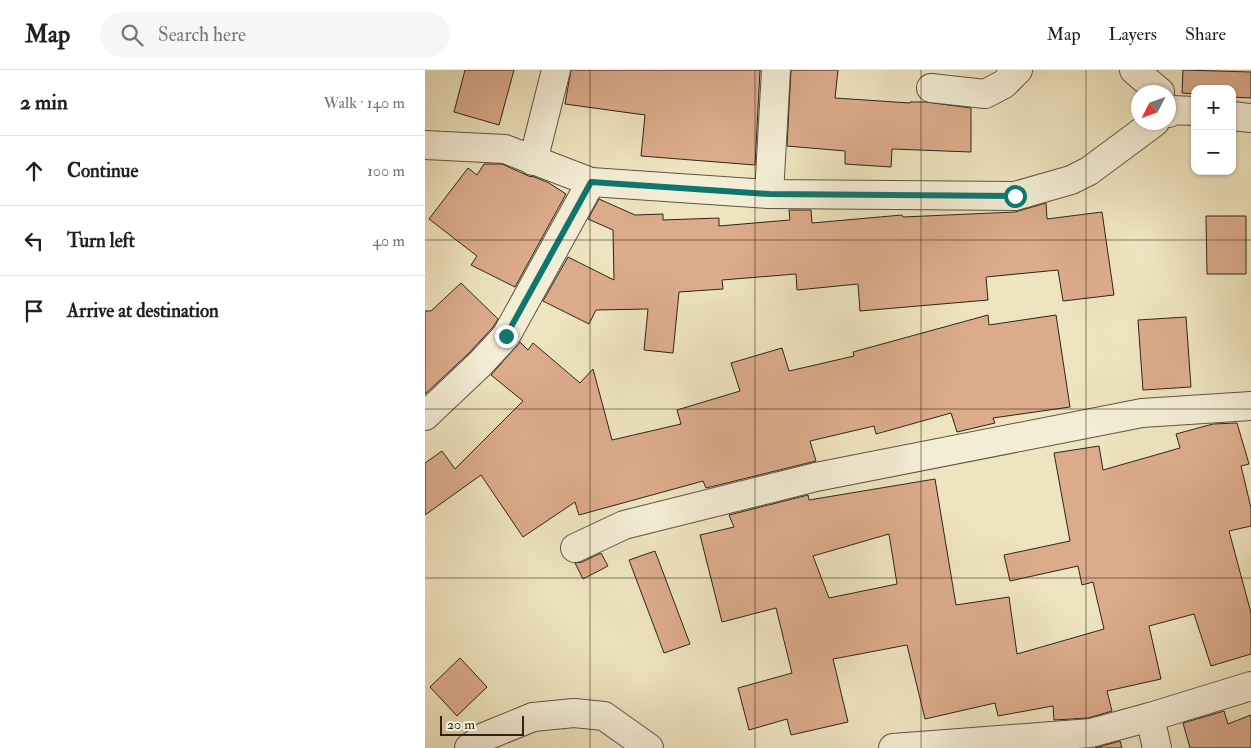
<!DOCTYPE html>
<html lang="en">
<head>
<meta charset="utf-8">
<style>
	body { margin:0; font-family:"IM FELL Double Pica",serif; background:#f6f6f6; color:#202124 }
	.controls { position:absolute; right:15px; top:15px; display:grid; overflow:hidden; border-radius:10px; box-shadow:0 1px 4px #0004 }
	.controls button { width:45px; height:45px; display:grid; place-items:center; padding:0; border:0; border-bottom:1px solid #e0e0e0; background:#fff; color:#202124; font:25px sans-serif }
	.compass { position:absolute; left:706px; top:15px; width:45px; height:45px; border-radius:50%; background:#fff; box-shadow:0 1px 4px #0004; rotate:228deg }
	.scale { position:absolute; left:15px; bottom:12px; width:84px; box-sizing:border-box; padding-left:5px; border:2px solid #2d251a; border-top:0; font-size:14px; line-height:18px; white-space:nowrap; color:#2d251a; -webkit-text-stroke:4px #f4edd5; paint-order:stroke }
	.stop { position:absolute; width:15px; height:15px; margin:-11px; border:4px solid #0f766e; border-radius:50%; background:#fff }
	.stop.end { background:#0f766e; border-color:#fff; box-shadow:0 1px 5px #0008 }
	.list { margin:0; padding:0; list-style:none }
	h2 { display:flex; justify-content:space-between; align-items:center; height:65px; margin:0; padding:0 20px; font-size:21px }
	h2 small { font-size:16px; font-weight:400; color:#757577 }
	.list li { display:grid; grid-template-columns:32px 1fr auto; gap:15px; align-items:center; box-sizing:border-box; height:70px; padding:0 20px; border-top:1px solid #e0e0e0 }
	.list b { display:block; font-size:19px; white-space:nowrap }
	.list em { font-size:16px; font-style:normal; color:#757577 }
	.icon { flex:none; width:28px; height:28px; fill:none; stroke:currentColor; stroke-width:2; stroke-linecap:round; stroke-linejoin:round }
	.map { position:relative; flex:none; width:826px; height:678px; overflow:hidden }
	header { display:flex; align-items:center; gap:30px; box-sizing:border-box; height:70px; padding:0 25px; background:#fff; border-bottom:1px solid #e0e0e0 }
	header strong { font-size:24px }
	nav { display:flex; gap:28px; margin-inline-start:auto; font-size:18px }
	.search { width:350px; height:45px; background:#f6f6f6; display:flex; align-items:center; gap:12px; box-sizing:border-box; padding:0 18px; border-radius:28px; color:#757577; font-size:19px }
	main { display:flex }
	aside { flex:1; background:#fff }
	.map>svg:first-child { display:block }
	.building { fill:#dcab8c; stroke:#2d251a; fill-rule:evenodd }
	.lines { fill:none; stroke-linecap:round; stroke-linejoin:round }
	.minor-casing { stroke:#5d5543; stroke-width:30 }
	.minor { stroke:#f4edd5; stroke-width:28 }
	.route { stroke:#0f766e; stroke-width:6 }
	.grid { fill:none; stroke:#2d251a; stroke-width:1; stroke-opacity:0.55 }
</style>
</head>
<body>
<header>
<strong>Map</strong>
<div class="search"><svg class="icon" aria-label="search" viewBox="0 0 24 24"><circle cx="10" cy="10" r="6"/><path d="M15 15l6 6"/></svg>Search here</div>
<nav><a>Map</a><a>Layers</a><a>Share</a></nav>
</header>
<main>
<aside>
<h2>2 min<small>Walk · 140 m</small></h2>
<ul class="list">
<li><svg class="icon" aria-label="ahead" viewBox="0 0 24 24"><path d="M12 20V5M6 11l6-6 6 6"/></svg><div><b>Continue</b></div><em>100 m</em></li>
<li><svg class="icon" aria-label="left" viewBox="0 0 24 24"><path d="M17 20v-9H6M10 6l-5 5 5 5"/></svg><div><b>Turn left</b></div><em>40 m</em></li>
<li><svg class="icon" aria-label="arrive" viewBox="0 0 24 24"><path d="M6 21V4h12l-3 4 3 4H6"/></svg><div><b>Arrive at destination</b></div></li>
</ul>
</aside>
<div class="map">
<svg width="826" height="678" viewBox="0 0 826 678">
	<rect width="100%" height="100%" fill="#eee4bf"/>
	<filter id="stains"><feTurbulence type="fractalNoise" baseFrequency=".004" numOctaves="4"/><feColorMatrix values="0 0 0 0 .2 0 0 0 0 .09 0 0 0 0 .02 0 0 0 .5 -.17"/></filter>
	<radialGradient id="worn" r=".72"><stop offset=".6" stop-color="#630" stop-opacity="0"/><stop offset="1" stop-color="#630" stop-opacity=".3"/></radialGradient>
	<!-- building -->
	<g class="building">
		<path d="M40,0H89L74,55L29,42Z"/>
		<path d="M146,0H335L330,95L216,86L220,45L140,34Z"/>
		<path d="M366,0H413L410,28L485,33V32H501L546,38V82L467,79L466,97L420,94V81L362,76Z"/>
		<path d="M758,0L826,2V28L807,27V19H770V24L757,23Z"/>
		<path d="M59,94H77L106,107L107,106L124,113L141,124L90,217L46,195L52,186L4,149L43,98L52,105Z"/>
		<path d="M174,129L210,145L238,144V150L294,148V156L365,150L364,140H386L387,153L477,145L478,147L590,142L621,133L622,149L677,142L689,225L638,231L633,200L561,207L563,230L435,241L433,214L372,220L371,204L297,210L298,219L254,222L248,283L219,280L223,239L171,240L164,254L118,231L143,187L189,210L188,160L163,149Z"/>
		<path d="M781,146H821V204H782Z"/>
		<path d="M36,213L73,249L68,257L44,283L0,324V241H6Z"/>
		<path d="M563,245L564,255L631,245L645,337L568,348L570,353L532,362L526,343L451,364L449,356L385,371L391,391L281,418L278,411L154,445L150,432L98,467L56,405L0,445V393L17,381L30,399L98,331L66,305L95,272L103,280L108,273L155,313L168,299L187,370L256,354L252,340L315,321L306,293L357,278L364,301L429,286L428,282Z"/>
		<path d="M761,247L766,317L718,320L713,250Z"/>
		<path d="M812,353L824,394L816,396L826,438V456L804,461L826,543V584L786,596L769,544L724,556L736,609L682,621L687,641L663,648L629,650L628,636L573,646L570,633L500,649L482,575L408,589L423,652L366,665L362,649L324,660L313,618L367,603L351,538L297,552L275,465L309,457L304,445L383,425L384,430L510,409L531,535L584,527L592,584L679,559L668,512L657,515L653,496L585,511L579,485L645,471L629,383L674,376L678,400L755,378L751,364L788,354ZM464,464L472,514L404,528L388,486Z"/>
		<path d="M230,481L265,574L239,583L204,490Z"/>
		<path d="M176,483L183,496L158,509L150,493L157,492Z"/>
		<path d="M35,588L62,617L32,646L5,617Z"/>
		<path d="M799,641L803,654L826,645V678H765L758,653Z"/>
		<path d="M695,671L697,678H670Z"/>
	</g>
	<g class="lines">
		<!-- minor casing -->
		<g class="minor-casing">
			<g id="minor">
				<path d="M709,0L735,22"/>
				<path d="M506,18L560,24L579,14L593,0"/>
				<path d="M744,43L747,40L770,41"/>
				<path d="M807,46L826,48"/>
				<path d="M0,75L80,79L166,112L344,124L590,126L646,110L664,101L730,52"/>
				<path d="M108,91L131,0"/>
				<path d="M344,124L351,0"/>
				<path d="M0,346L55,294L81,266L166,112"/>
				<path d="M150,478L199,455L391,407L717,343L826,336"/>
				<path d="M725,647L732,678"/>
				<path d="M44,678L59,667L108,647L149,643L179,646L224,678"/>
				<path d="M468,678L666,663L725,647L826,616"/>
			</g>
		</g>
		<!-- minor -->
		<use href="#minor" class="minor"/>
	</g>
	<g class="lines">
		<!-- route -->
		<path class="route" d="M81,266L166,112L344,124L590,126"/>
	</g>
	<!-- grid -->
	<path class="grid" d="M165,0V678M330,0V678M496,0V678M661,0V678M0,170H826M0,339H826M0,508H826"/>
	<rect width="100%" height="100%" filter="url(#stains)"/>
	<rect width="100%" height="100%" fill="url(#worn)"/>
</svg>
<div class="controls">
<button>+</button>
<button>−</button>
</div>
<svg class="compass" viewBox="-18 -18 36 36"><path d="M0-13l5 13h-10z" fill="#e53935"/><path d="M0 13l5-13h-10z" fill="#757577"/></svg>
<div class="scale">20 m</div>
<div class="stop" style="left:590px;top:126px"></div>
<div class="stop end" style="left:81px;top:266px"></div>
</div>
</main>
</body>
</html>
